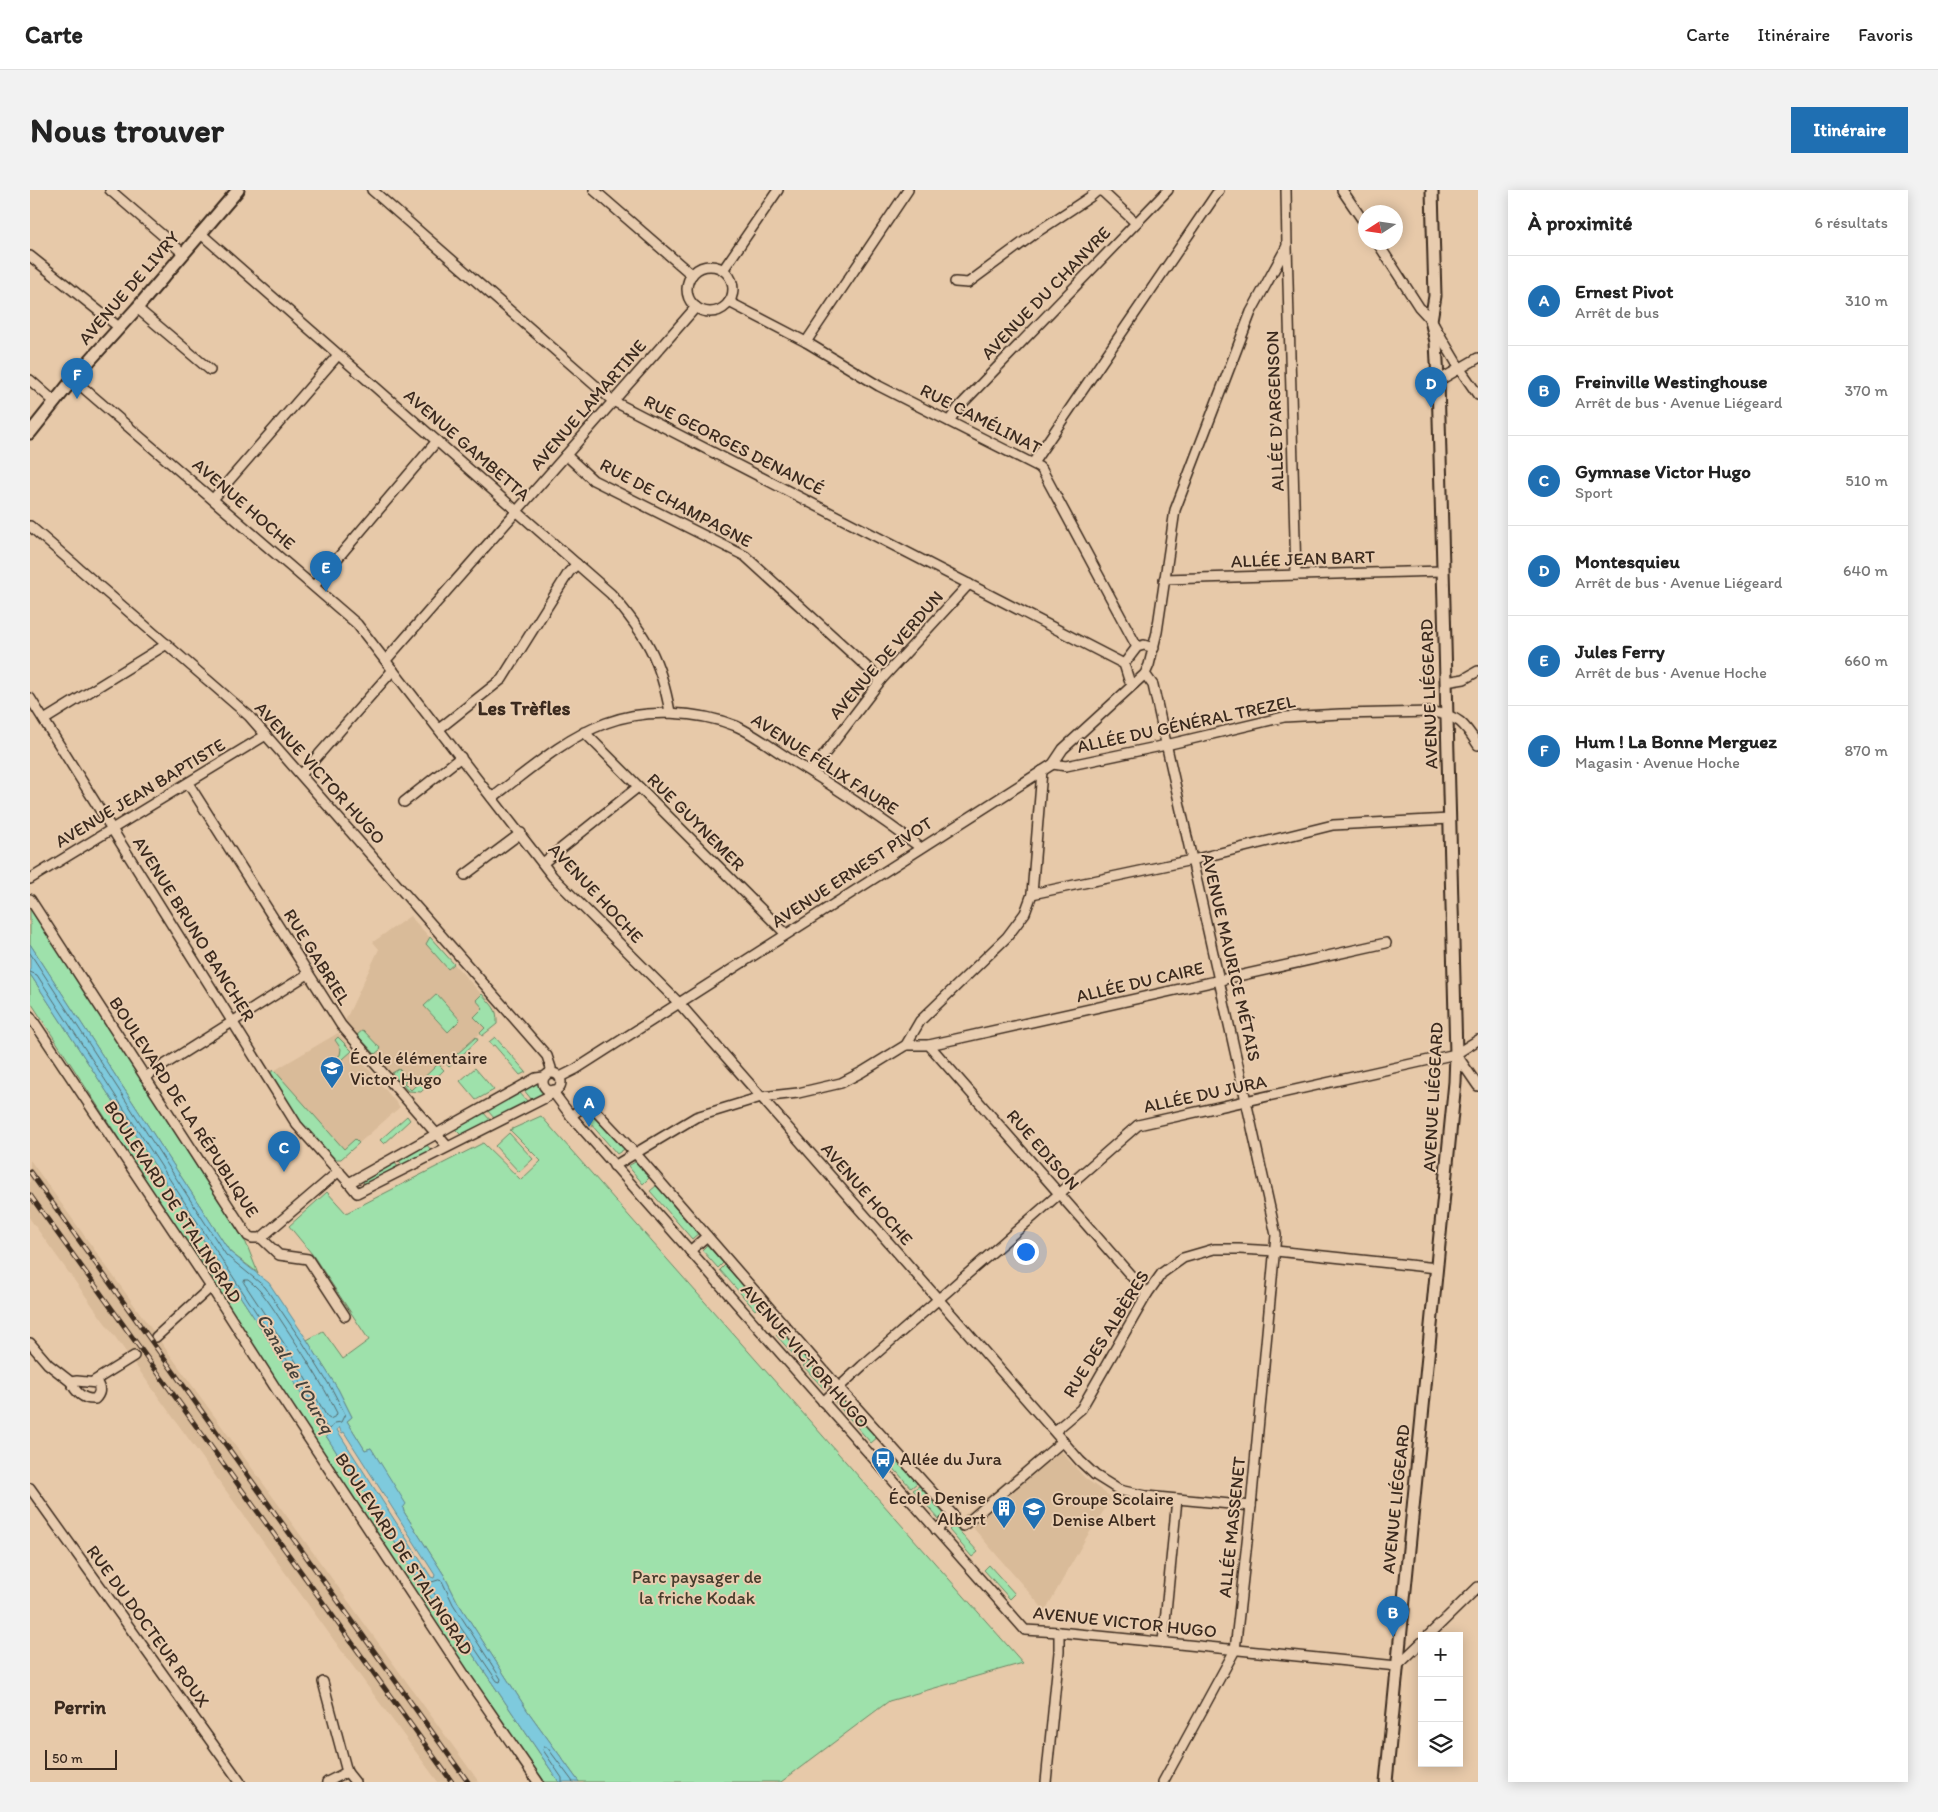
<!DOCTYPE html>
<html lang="fr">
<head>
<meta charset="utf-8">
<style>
	body { margin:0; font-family:Itim,sans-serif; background:#f2f2f2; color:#222 }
	.controls { position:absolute; right:15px; bottom:15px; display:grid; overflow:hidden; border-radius:0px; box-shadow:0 2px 12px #0003 }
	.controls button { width:45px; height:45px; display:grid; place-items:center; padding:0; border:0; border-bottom:1px solid #e0e0e0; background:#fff; color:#222; font:25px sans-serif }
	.compass { position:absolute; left:1328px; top:15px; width:45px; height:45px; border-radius:50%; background:#fff; box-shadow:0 2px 12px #0003; rotate:258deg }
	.scale { position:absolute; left:15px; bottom:12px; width:72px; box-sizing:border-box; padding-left:5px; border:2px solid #3b2a1e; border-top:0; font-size:14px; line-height:18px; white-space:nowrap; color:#3b2a1e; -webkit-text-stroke:4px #e8ccaf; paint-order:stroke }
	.you { position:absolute; left:995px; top:1061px; width:18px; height:18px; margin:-12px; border:4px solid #fff; border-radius:50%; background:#1a73e8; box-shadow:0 0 0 8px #1a73e833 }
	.badge { display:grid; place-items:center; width:32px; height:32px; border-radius:50%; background:#1f6fb2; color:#fff; font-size:16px; font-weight:700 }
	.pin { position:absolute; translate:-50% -41px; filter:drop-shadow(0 1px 2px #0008) }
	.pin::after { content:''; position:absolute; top:26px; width:18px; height:15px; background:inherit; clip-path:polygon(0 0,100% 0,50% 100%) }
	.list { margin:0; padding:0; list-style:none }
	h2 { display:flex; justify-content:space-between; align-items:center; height:65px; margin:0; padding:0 20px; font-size:21px }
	h2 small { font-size:16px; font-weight:400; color:#767676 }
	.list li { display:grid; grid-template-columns:32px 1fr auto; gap:15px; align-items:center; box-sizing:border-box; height:90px; padding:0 20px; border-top:1px solid #e0e0e0 }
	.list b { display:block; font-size:19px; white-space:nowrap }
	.list p { margin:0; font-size:16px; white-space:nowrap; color:#767676 }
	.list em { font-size:16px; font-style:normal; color:#767676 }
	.icon { flex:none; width:28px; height:28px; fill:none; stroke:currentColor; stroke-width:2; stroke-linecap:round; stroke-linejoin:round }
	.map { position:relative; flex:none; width:1448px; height:1592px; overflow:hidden; border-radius:0px }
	header { display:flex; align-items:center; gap:30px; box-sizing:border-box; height:70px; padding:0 25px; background:#fff; border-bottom:1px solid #e0e0e0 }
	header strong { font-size:24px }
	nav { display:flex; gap:28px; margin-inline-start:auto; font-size:18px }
	.intro { display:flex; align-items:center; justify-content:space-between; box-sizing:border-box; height:120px; padding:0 30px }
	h1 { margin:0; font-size:35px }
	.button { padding:12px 22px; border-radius:0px; background:#1f6fb2; color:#fff; font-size:18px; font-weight:700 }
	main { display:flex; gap:30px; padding:0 30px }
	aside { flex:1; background:#fff; border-radius:0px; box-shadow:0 2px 12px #0003 }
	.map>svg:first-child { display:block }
	.built { fill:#d9bb99 }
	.green { fill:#9ee1ab; stroke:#6c8664 }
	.water { fill:#7ecadd; stroke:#638a91; fill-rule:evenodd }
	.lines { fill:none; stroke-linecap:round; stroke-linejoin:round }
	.shore { stroke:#566a6a; stroke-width:1 }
	.minor-casing { stroke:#3b2a1e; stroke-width:12 }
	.tertiary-casing { stroke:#3b2a1e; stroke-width:15 }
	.minor { stroke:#e8ccaf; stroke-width:9 }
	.tertiary { stroke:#e8ccaf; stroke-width:11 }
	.rail-casing { stroke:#3b2a1e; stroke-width:5 }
	.rail { stroke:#e8ccaf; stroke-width:3; stroke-dasharray:9; stroke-linecap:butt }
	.labels { text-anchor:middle; stroke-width:4; stroke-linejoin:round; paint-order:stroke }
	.street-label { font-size:18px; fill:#3b2a1e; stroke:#e8ccaf }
	.poi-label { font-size:18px; fill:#3b2a1e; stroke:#e8ccaf; text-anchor:start }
	.park-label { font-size:18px; fill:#453c2c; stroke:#e8ccaf }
	.water-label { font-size:19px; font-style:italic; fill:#45423b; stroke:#e8ccaf }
	.quarter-label { font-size:20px; font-weight:bold; fill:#3b2a1e; stroke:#e8ccaf }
</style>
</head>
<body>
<header>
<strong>Carte</strong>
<nav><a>Carte</a><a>Itinéraire</a><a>Favoris</a></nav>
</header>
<div class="intro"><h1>Nous trouver</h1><a class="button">Itinéraire</a></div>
<main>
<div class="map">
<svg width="1448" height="1592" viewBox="0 0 1448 1592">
	<rect width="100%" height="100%" fill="#e7c9a9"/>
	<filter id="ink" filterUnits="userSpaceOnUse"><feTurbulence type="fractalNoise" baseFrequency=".02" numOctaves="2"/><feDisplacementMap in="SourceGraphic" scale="10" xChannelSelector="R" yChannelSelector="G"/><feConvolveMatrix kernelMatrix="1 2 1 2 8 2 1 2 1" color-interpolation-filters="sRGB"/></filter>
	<g filter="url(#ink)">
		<!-- built -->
		<g class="built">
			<path d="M380,726L467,821V828L386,902L378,901L315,831L349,759L343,752Z"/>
			<path d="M308,843L370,917L311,969H304L240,883Z"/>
			<path d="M0,970L125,1144L449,1592H408L311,1460L0,1029Z"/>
			<path d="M1023,1252L1055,1288L1082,1308L1056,1348L1015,1421L933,1326Z"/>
		</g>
		<!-- green -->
		<g class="green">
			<path d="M0,717L216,1053L228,1083L200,1062L0,754Z"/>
			<path d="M400,747L424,774L418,779L396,754Z"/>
			<path d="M0,784L255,1175L284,1227L330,1299L333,1300L391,1395L423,1435L529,1592H515L496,1568L384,1402L257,1209L0,811Z"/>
			<path d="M407,804L430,830L418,842L394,816Z"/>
			<path d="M452,804C461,815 468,818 467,834L452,846L450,843L455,838L444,827L453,818L446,810Z"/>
			<path d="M333,840L351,859L345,864L327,845Z"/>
			<path d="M308,847L322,861L296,884L291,879L310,865L311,859L305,850Z"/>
			<path d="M446,847L448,850L419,877L416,874Z"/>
			<path d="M465,847L496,882L490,885L464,855L462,856L459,852Z"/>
			<path d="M408,874L414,880L391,902L378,901L362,883L369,879L377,888L378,887L374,893L381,900Z"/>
			<path d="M445,878L464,900L446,910L430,891Z"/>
			<path d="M244,880L314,959L325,949L329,953L311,969H304L271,934L240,883Z"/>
			<path d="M508,892L514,903L502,910L493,899Z"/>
			<path d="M489,902L498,912L465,929L457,920Z"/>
			<path d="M558,921L589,954L591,953L596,958L587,964L553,925Z"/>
			<path d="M453,922L461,931L432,946L424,938Z"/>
			<path d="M377,926L380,930L354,954L350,950Z"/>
			<path d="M511,926L993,1473L859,1511L751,1592H549L497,1520L427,1411L414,1385L374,1322L373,1318L375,1314L341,1258L335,1260L317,1231L322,1227L308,1199L277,1150L293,1141L313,1169L339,1150L282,1064L259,1036L297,1002L316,1023L453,953L491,990L511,971L480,940Z"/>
			<path d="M479,943L503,969L489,982L465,956Z"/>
			<path d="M396,954L402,961L373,976L368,969Z"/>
			<path d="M607,971L616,981L614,983L619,988L613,994L598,976Z"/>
			<path d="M364,972L369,978L336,995L331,990Z"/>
			<path d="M626,996L629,999L631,997L643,1011L641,1013L660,1035L662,1033L670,1042L662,1049L620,1001Z"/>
			<path d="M677,1055L693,1073L688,1078L672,1060Z"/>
			<path d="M695,1075L724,1108L727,1106L732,1113L725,1120L690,1080Z"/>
			<path d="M754,1137L760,1144L758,1147L777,1169L771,1173L746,1145Z"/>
			<path d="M779,1171L793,1187L792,1188L798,1195L794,1199L773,1176Z"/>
			<path d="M811,1207L840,1241L844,1239L849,1246L841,1253L805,1212Z"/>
			<path d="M857,1254L865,1263L863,1266L887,1293L881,1298L853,1266L859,1261L855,1256Z"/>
			<path d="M889,1296L914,1324L909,1329L883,1300Z"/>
			<path d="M924,1335L948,1362L942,1367L919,1340Z"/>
			<path d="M959,1375L985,1404L980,1409L954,1380Z"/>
		</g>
		<!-- water -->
		<path class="water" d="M0,754L200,1062L239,1093L277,1150L308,1199L322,1227L317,1231L335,1260L341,1258L376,1314L373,1318L374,1322L414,1385L427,1411L497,1520L549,1592H529L423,1435L391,1395L333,1300L330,1299L284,1227L255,1175L0,784ZM309,1237L312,1243L314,1242L405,1385L404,1388L401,1387L307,1240Z"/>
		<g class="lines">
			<!-- shore -->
			<g class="shore">
				<path d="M0,763L196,1065L235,1097L273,1153L303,1201L315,1224L311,1232L305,1233L300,1239L297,1238L259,1173L7,785L0,782"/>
				<path d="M215,1090H218C233,1101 242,1117 252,1132C272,1162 291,1191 307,1223L306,1226L300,1229L297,1227L265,1170L214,1093Z"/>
				<path d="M409,1390L412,1391L423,1414L471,1489L470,1492L467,1491L427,1432L399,1397L400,1393Z"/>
				<path d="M532,1592V1588L513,1560L514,1557H517L543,1592"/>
			</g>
			<!-- minor casing -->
			<g class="minor-casing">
				<g id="minor">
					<path d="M80,0L153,63"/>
					<path d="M342,0L583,211L1094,474"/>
					<path d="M564,0L662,85"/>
					<path d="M1068,0L1073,2L1106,33"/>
					<path d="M1312,0L1336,35"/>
					<path d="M170,43L581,404C616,445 630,468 640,522"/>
					<path d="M1347,52L1389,117L1401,130L1430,179L1448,205"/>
					<path d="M1257,56L1266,385"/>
					<path d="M0,66L90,138"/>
					<circle cx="680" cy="99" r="23"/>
					<path d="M693,80L748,0"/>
					<path d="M925,92L938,93L1007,42L1060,7L1068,0"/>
					<path d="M699,112L776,152L849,196L1009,277L1012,280L1107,457"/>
					<path d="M107,118L180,180"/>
					<path d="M776,152L878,0"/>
					<path d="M43,189L327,434L523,687L648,812L1050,1271L1065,1285L1089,1300L1116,1306L1221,1316"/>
					<path d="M0,190L25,212"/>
					<path d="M1408,191L1448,168"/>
					<path d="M919,231L929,217L1138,0"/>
					<path d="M536,265L563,290L715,366L851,490"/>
					<path d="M1003,273L1189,0"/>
					<path d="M183,309L308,165"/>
					<path d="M0,336L219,526L517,866L521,878L520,883"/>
					<path d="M1134,389L1412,381"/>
					<path d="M284,396L407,251"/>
					<path d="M356,470L666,117"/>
					<path d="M1115,484L1123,495L1246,1045L1221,1316L1205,1460L1133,1592"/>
					<path d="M1416,492L1434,489L1448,481"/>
					<path d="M1104,494L1099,490L1094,474L1107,457L1114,455L1124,458"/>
					<path d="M0,508L267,935L319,993L506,888L514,887"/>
					<path d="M14,530L137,454"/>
					<path d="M409,539L472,489L539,382L547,374"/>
					<path d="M554,542L756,744"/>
					<path d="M1023,574L1036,576L1136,555L1254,527L1311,524L1402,522C1429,526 1434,533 1448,555"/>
					<path d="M781,582L851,490L939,394"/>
					<path d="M271,585L363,480"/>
					<path d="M158,593L311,835L417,956"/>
					<path d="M462,608C499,580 533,549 576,533C614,518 669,521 706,536C724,544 742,558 758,568C804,596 848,626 891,658"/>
					<path d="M374,612L431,567"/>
					<path d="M513,673L608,597"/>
					<path d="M435,685L491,643"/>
					<path d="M0,689L236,545"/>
					<path d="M1002,704L1162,670L1303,635L1420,629"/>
					<path d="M0,709L218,1046L222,1048H231L309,981"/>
					<path d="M0,826L181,1097L248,1202L438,1490L508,1592"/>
					<path d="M876,855H899L1117,1104"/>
					<path d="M899,855L1356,753"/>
					<path d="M1426,864L1448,896"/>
					<circle cx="522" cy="892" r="9"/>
					<path d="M115,887L278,784"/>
					<path d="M530,887L546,879L1023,574L1033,559L1115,484L1119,475L1127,442L1145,320L1221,122L1257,56L1256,0"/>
					<path d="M524,900L526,906L541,926L995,1440L1029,1442L1367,1476L1392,1452"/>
					<path d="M541,926L558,913L606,964L809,1198L923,1325L906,1340"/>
					<path d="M584,976L666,927L731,907L768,903L811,893L832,882L876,855L890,831L977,747L995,723L1002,704L1012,581"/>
					<path d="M319,993L327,1003L517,907L521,901"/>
					<path d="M231,1048L249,1065L278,1069L315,1126"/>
					<path d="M660,1061L677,1046"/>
					<path d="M126,1147L181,1097"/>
					<path d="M0,1153L18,1174L41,1192"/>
					<path d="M47,1191L67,1193C71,1199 70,1204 65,1209C53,1210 45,1201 41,1192Z"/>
					<path d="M64,1191L104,1166"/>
					<path d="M793,1212L832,1176L1108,935L1426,864L1448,850"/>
					<path d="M1025,1241L1051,1219L1117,1104L1132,1083L1153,1068L1184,1059H1209L1246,1061L1407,1078"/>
					<path d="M0,1298L210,1592"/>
					<path d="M933,1336L1033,1251"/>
					<path d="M1398,1446L1448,1397"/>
					<path d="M1133,1452L1147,1309"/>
					<path d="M293,1492L317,1582L325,1592"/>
					<path d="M297,1592L317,1582"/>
					<path d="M1016,1592L1029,1462V1442"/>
				</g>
			</g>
			<!-- tertiary casing -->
			<g class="tertiary-casing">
				<g id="tertiary">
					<path d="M0,243L43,189L107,118L208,0"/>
					<path d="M1356,1592L1425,892L1426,864L1408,191L1406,152L1401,130L1405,106L1402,0"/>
				</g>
			</g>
			<!-- minor -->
			<use href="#minor" class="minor"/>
			<!-- tertiary -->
			<use href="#tertiary" class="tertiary"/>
			<!-- rail casing -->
			<g class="rail-casing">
				<g id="rail">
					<path d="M0,982L438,1592"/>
					<path d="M0,1005L422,1592"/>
				</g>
			</g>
			<!-- rail -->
			<use href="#rail" class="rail"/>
		</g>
	</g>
	<!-- icons -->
	<defs>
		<g id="school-pin" transform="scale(1.25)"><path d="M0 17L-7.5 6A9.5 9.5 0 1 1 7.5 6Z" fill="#1f6fb2" stroke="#e8ccaf"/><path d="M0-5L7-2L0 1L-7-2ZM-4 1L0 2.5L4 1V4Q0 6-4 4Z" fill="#fff"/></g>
		<g id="bus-pin" transform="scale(1.25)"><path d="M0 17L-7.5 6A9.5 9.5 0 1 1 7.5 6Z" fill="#1f6fb2" stroke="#e8ccaf"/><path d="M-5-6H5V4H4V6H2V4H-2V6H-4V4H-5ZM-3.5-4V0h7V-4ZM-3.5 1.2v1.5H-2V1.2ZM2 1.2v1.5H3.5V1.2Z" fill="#fff"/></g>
		<g id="building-pin" transform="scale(1.25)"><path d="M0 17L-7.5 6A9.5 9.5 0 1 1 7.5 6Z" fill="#1f6fb2" stroke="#e8ccaf"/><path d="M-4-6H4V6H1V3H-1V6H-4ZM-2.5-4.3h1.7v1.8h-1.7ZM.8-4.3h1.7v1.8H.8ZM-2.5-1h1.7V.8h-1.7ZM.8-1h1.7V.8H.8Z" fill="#fff"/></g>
	</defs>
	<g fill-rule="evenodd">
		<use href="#school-pin" x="302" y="878"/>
		<use href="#bus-pin" x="853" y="1269"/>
		<use href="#building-pin" x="974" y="1318"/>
		<use href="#school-pin" x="1004" y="1319"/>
	</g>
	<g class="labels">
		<!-- street labels -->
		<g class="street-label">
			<text transform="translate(99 98) rotate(-49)" y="6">AVENUE DE LIVRY</text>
			<text transform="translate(1016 103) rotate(-46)" y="6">AVENUE DU CHANVRE</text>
			<text transform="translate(558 215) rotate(-49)" y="6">AVENUE LAMARTINE</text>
			<text transform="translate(1245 221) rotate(-92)" y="6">ALLÉE D'ARGENSON</text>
			<text transform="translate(951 229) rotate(27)" y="6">RUE CAMÉLINAT</text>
			<text transform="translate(437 255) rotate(41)" y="6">AVENUE GAMBETTA</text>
			<text transform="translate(704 255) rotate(27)" y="6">RUE GEORGES DENANCÉ</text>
			<text transform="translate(646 313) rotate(28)" y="6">RUE DE CHAMPAGNE</text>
			<text transform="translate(214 314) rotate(41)" y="6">AVENUE HOCHE</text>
			<text transform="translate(1273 369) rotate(-2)" y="6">ALLÉE JEAN BART</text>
			<text transform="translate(856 465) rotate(-49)" y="6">AVENUE DE VERDUN</text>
			<text transform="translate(1399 504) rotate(-92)" y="6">AVENUE LIÉGEARD</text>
			<text transform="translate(1156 534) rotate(-12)" y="6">ALLÉE DU GÉNÉRAL TREZEL</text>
			<text transform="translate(795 574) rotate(33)" y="6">AVENUE FÉLIX FAURE</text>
			<text transform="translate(290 583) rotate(48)" y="6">AVENUE VICTOR HUGO</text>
			<text transform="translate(110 603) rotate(-31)" y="6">AVENUE JEAN BAPTISTE</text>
			<text transform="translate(666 632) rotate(45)" y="6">RUE GUYNEMER</text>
			<text transform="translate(822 682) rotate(-33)" y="6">AVENUE ERNEST PIVOT</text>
			<text transform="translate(566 703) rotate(47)" y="6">AVENUE HOCHE</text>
			<text transform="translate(164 739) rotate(58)" y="6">AVENUE BRUNO BANCHER</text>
			<text transform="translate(287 767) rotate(58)" y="6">RUE GABRIEL</text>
			<text transform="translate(1201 767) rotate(77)" y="6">AVENUE MAURICE MÉTAIS</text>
			<text transform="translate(1110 792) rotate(-13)" y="6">ALLÉE DU CAIRE</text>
			<text transform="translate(1175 904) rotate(-12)" y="6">ALLÉE DU JURA</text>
			<text transform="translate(1403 907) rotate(-87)" y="6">AVENUE LIÉGEARD</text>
			<text transform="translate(154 917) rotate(57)" y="6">BOULEVARD DE LA RÉPUBLIQUE</text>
			<text transform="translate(1013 960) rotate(49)" y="6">RUE EDISON</text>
			<text transform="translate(837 1004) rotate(49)" y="6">AVENUE HOCHE</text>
			<text transform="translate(143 1012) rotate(57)" y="6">BOULEVARD DE STALINGRAD</text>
			<text transform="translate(1076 1144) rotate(-58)" y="6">RUE DES ALBÈRES</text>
			<text transform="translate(775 1166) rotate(49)" y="6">AVENUE VICTOR HUGO</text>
			<text transform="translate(1366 1309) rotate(-84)" y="6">AVENUE LIÉGEARD</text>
			<text transform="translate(1202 1337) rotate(-84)" y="6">ALLÉE MASSENET</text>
			<text transform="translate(374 1364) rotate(57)" y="6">BOULEVARD DE STALINGRAD</text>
			<text transform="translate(1095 1432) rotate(6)" y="6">AVENUE VICTOR HUGO</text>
			<text transform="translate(118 1436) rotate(54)" y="6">RUE DU DOCTEUR ROUX</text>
		</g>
		<!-- poi labels -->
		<g class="poi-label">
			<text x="320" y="874">École élémentaire<tspan x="320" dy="21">Victor Hugo</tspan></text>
			<text x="870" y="1275">Allée du Jura</text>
			<text x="956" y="1314" text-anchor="end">École Denise<tspan x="956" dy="21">Albert</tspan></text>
			<text x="1022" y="1315">Groupe Scolaire<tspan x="1022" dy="21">Denise Albert</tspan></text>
		</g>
		<!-- park labels -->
		<g class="park-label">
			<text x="667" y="1393">Parc paysager de<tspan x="667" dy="21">la friche Kodak</tspan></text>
		</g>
		<!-- water labels -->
		<g class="water-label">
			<text transform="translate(266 1183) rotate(60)" y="7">Canal de l'Ourcq</text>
		</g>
		<!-- quarter labels -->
		<g class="quarter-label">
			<text x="494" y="525">Les Trèfles</text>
			<text x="50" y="1524">Perrin</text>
		</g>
	</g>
</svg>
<div class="controls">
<button>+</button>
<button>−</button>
<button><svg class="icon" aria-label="layers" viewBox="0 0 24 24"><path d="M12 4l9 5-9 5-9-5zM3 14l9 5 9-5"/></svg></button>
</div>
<svg class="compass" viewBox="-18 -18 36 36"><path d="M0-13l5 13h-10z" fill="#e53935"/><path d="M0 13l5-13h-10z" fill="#767676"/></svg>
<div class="scale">50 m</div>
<div class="you"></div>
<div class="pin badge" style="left:559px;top:937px">A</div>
<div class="pin badge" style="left:1363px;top:1447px">B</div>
<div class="pin badge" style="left:254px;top:982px">C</div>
<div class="pin badge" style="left:1401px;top:218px">D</div>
<div class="pin badge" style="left:296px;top:402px">E</div>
<div class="pin badge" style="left:47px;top:209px">F</div>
</div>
<aside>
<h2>À proximité<small>6 résultats</small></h2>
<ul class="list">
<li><span class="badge">A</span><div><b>Ernest Pivot</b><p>Arrêt de bus</p></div><em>310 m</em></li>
<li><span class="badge">B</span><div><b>Freinville Westinghouse</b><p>Arrêt de bus · Avenue Liégeard</p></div><em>370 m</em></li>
<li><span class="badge">C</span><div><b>Gymnase Victor Hugo</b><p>Sport</p></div><em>510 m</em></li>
<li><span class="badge">D</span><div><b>Montesquieu</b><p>Arrêt de bus · Avenue Liégeard</p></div><em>640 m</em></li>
<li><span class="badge">E</span><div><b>Jules Ferry</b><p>Arrêt de bus · Avenue Hoche</p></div><em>660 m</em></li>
<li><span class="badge">F</span><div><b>Hum ! La Bonne Merguez</b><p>Magasin · Avenue Hoche</p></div><em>870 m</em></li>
</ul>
</aside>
</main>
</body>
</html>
